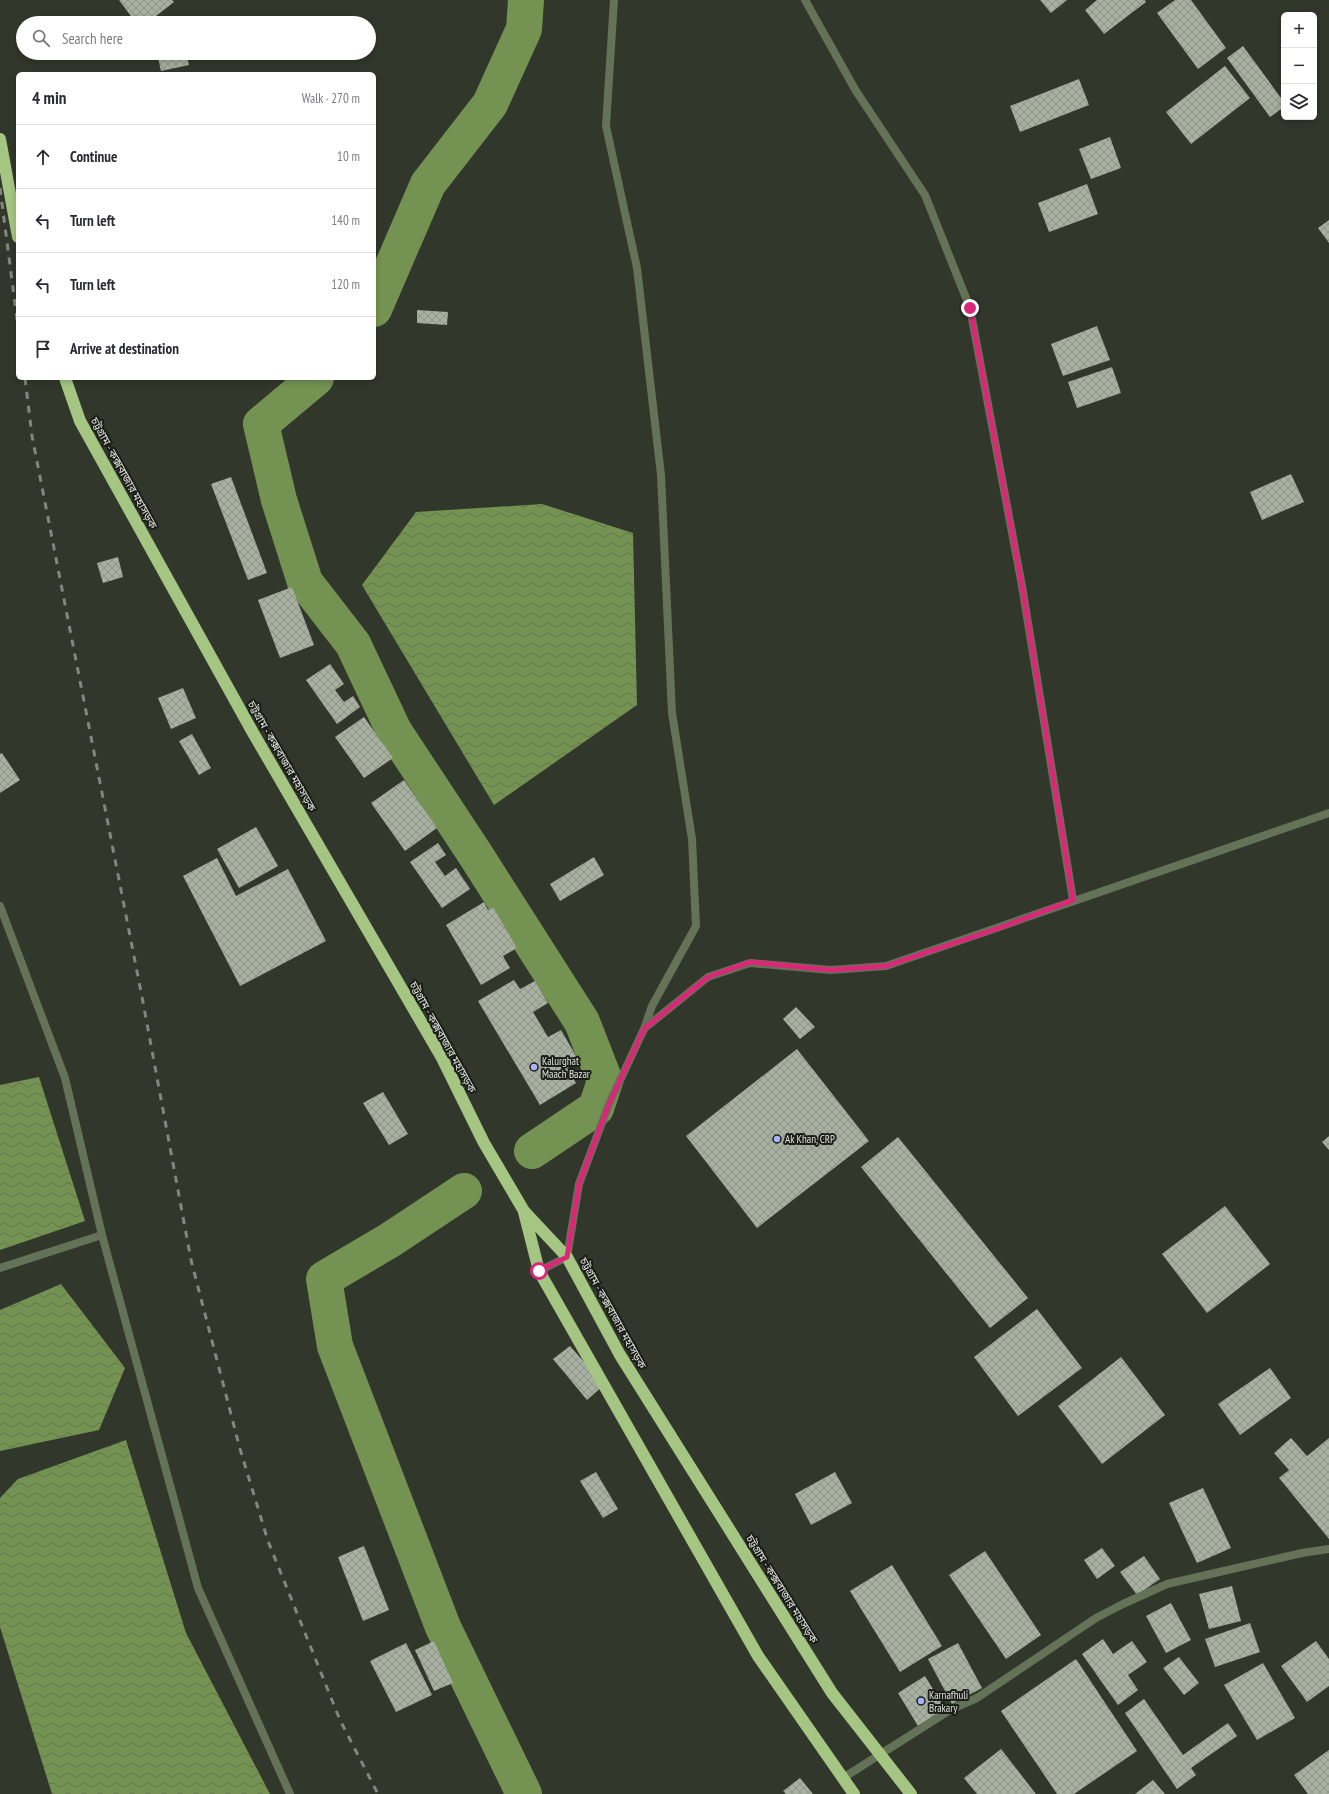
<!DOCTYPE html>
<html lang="en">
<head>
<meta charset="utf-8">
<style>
	body { margin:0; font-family:"PT Sans Narrow","Noto Sans Bengali",sans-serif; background:#f7f7f7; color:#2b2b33 }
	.controls { position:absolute; right:12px; top:12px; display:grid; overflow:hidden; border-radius:6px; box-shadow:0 2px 6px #0003 }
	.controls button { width:36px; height:36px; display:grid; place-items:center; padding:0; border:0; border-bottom:1px solid #e1e1e2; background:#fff; color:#2b2b33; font:20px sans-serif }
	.stop { position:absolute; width:12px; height:12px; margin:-9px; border:3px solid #db2777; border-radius:50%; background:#fff }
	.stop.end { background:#db2777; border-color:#fff; box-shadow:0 1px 4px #0008 }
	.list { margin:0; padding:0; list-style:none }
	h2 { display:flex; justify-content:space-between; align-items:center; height:52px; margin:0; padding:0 16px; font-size:17px }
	h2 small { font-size:13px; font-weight:400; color:#7c7c81 }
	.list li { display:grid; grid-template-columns:26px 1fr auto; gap:12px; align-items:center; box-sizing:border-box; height:64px; padding:0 16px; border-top:1px solid #e1e1e2 }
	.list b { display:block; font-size:15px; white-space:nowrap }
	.list em { font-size:13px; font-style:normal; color:#7c7c81 }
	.icon { flex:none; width:22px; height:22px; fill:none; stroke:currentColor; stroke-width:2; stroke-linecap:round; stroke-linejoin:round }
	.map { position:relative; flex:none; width:1329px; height:1794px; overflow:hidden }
	.search { position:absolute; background:#fff; box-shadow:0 2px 6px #0003; left:16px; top:16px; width:360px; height:44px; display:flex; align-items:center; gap:10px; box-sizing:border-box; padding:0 14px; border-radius:22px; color:#7c7c81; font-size:15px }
	.panel { position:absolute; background:#fff; box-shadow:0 2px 6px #0003; left:16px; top:72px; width:360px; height:308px; border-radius:6px }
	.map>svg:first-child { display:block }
	.water { fill:url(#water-waves) }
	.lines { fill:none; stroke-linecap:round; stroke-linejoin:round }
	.canal { stroke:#749252; stroke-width:36 }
	.building { fill:url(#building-cross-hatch) }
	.street { stroke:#647257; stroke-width:8 }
	.highway { stroke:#a5c583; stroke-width:12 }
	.rail { stroke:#82877d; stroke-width:3; stroke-dasharray:7 7; stroke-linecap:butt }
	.route { stroke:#db2777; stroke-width:5 }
	.poi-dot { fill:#a9b0fc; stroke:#1b1d18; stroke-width:1.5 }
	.labels { text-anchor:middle; stroke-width:4; stroke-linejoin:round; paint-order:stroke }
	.street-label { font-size:11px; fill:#dde1d9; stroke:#1b1d18 }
	.poi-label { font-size:11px; fill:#dde1d9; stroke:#1b1d18; text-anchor:start }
</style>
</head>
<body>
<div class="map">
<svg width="1329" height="1794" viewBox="0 0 1329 1794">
	<defs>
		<pattern id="water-waves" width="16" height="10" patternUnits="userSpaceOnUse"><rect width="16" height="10" fill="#749252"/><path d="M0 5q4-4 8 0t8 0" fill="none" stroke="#62774c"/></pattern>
		<pattern id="building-cross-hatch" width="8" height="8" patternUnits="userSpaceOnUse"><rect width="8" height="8" fill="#a7afa0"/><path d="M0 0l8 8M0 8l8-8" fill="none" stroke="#8e9488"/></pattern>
	</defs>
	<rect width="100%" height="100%" fill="#31372b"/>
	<!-- water -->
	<g class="water">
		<path d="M542,504L633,533L637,705L494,805L362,585L416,512Z"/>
		<path d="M39,1077L85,1221L0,1250V1085Z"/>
		<path d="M61,1284L125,1368L99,1430L0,1451V1310Z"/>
		<path d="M126,1440L186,1633L270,1794H52L0,1627V1498L18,1479Z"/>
	</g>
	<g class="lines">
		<!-- canal -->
		<g class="canal">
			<path d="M374,309L428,184L490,104L524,29L526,0"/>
			<path d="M316,378L261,424L279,500L305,582L353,644L394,731L475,854L582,1022L605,1081L596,1108L532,1151"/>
			<path d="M464,1191L390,1240L324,1279L335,1346L443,1627L524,1794"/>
		</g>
	</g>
	<!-- building -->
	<g class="building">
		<path d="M119,0H172L174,2L147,23H136Z"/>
		<path d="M1040,0H1067L1051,13Z"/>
		<path d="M1097,0H1145L1146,2L1104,34L1085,10Z"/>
		<path d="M1175,0H1191L1226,48L1198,69L1157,13Z"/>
		<path d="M207,17L208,23H183V22Z"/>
		<path d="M1243,46L1284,102V107L1270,117L1227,58Z"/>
		<path d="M157,53H186L189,65L161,71Z"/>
		<path d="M1225,66L1250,98L1191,144L1166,112Z"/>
		<path d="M1079,79L1089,105L1020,132L1010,106Z"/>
		<path d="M1110,137L1121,168L1091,179L1079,149Z"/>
		<path d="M1087,184L1098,214L1049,232L1038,203Z"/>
		<path d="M1329,220V243L1318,228Z"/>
		<path d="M417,310L448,312L447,325L417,323Z"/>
		<path d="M1097,326L1110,360L1063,376L1051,344Z"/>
		<path d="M1112,367L1121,393L1077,408L1068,382Z"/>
		<path d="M1291,474L1304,502L1262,520L1250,492Z"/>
		<path d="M231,477L267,573L248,580L211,484Z"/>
		<path d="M118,557L123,577L103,583L97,563Z"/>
		<path d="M292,587L314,645L280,658L258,600Z"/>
		<path d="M330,664L344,684L335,690L344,702L353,696L360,707L337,724L306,680Z"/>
		<path d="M183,688L196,718L171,729L158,698Z"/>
		<path d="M364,717L393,758L364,778L335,737Z"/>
		<path d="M192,734L211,768L199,775L179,741Z"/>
		<path d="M2,753L20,780L0,793V754Z"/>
		<path d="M404,780L437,828L405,851L371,803Z"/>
		<path d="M256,827L278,866L239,888L217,849Z"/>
		<path d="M438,843L446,855L435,862L445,876L456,868L470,889L442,908L410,862Z"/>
		<path d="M594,857L604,875L560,901L550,884Z"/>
		<path d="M217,858L236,896L288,869L326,941L240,986L183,876Z"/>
		<path d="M484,902L488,910L493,907L517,948L503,956L510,968L481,985L446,925Z"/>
		<path d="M514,980L520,989L535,981L548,1003L533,1012L548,1037L561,1030L579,1061L567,1068L576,1083L540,1105L478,1001Z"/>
		<path d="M796,1007L815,1027L800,1039L783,1019Z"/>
		<path d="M797,1049L869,1141L757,1228L686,1136Z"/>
		<path d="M383,1092L408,1134L389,1145L363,1103Z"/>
		<path d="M1329,1136V1150L1322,1142Z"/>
		<path d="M898,1137L1028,1298L990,1328L861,1167Z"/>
		<path d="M1225,1206L1270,1264L1207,1313L1162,1254Z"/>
		<path d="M1037,1309L1082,1368L1018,1416L974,1357Z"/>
		<path d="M570,1346L604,1385L587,1400L553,1359Z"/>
		<path d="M1121,1357L1165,1415L1102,1464L1058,1406Z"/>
		<path d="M1270,1368L1291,1398L1240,1435L1218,1404Z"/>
		<path d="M1291,1438L1307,1456L1329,1438V1539L1279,1478L1289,1470L1274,1453Z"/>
		<path d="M596,1472L618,1509L603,1518L580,1481Z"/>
		<path d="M835,1472L852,1503L811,1525L795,1494Z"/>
		<path d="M1203,1488L1231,1548L1197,1563L1169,1503Z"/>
		<path d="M364,1546L389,1610L363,1621L338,1557Z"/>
		<path d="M1102,1548L1115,1566L1097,1579L1084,1560Z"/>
		<path d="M985,1551L1041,1635L1006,1659L949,1575Z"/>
		<path d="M1144,1556L1160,1579L1137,1595L1120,1572Z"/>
		<path d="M892,1565L942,1646L900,1672L850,1591Z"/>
		<path d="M1232,1586L1241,1621L1209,1629L1199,1594Z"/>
		<path d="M1171,1603L1191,1640L1166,1653L1146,1616Z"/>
		<path d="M1250,1623L1260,1652L1215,1667L1205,1639Z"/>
		<path d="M1103,1639L1113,1654L1132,1641L1147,1662L1128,1675L1138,1690L1118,1705L1082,1654Z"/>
		<path d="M434,1641L453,1683L434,1691L415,1650Z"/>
		<path d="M1316,1641L1329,1659V1686L1307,1702L1281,1666Z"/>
		<path d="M406,1643L432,1695L396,1712L370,1661Z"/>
		<path d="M958,1643L982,1688L952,1704L928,1659Z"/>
		<path d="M1179,1657L1199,1683L1184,1695L1163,1668Z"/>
		<path d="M1076,1659L1137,1751L1074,1794H1057L1001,1711Z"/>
		<path d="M1263,1663L1295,1718L1257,1740L1224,1685Z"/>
		<path d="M925,1676L945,1709L918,1726L898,1693Z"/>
		<path d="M1144,1699L1183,1755L1228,1723L1237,1736L1191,1768L1196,1775L1177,1789L1125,1713Z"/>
		<path d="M1001,1749L1036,1794H977L964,1778Z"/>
		<path d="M1329,1750V1794H1308L1294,1775Z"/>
		<path d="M800,1778L813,1794H786L783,1791Z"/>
		<path d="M1153,1780L1165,1794H1135Z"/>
	</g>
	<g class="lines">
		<!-- street -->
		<g class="street">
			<path d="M805,0L856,91L925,195L970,308L1022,586L1073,900"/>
			<path d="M0,906L65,1078L102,1235"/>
			<path d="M645,1028L708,977L750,963L831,970L886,966L1329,813"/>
			<path d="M0,1268L102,1235L198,1588L290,1794"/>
			<path d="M539,1271L567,1257L579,1184L609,1104L644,1029L652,1006L696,926L692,839L672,713L661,475L637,268L606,126L614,0"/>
			<path d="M843,1778L950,1710L977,1698L1096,1618L1123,1604L1167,1584L1302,1553L1329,1549"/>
		</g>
		<!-- highway -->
		<g class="highway">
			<path d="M0,139L18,237"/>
			<path d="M65,378L80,421L252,731L442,1058L484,1143L524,1211L567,1257L620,1355L832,1693L911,1794"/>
			<path d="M524,1212L539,1271L758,1656L854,1794"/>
		</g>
		<!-- rail -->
		<g class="rail">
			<path d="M0,188L18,327"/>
			<path d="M25,378L32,436L142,997L191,1260L240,1449L268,1541L340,1720L378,1794"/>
		</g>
	</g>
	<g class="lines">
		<!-- route -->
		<path class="route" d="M539,1271L567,1257L579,1184L609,1104L644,1029L708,977L750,962L831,970L886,966L1002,927L1073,900L1022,586L970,308"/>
	</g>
	<!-- markers -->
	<g class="poi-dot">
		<circle cx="534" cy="1067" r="4"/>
		<circle cx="777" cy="1139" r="4"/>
		<circle cx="921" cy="1701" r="4"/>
	</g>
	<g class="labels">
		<!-- street labels -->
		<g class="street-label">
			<text transform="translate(124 473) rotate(61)" y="4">চট্টগ্রাম - কক্সবাজার মহাসড়ক</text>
			<text transform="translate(282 756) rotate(60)" y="4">চট্টগ্রাম - কক্সবাজার মহাসড়ক</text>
			<text transform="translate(443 1037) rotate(61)" y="4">চট্টগ্রাম - কক্সবাজার মহাসড়ক</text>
			<text transform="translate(613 1313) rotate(61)" y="4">চট্টগ্রাম - কক্সবাজার মহাসড়ক</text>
			<text transform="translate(782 1589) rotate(58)" y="4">চট্টগ্রাম - কক্সবাজার মহাসড়ক</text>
		</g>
		<!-- poi labels -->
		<g class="poi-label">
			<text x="542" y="1065">Kalurghat<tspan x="542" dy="13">Maach Bazar</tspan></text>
			<text x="785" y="1143">Ak Khan, CRP</text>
			<text x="929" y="1699">Karnafhuli<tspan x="929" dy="13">Brakary</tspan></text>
		</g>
	</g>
</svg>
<div class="controls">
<button>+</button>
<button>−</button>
<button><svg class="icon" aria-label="layers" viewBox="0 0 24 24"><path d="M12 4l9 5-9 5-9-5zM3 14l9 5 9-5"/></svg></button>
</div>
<div class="stop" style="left:539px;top:1271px"></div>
<div class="stop end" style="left:970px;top:308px"></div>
<div class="search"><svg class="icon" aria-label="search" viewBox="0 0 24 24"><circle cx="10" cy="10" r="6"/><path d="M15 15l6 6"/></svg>Search here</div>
<section class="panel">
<h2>4 min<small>Walk · 270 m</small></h2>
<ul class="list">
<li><svg class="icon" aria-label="ahead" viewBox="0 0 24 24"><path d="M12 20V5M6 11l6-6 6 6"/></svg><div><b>Continue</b></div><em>10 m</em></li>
<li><svg class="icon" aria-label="left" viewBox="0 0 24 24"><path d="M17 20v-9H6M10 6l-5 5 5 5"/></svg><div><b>Turn left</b></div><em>140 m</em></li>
<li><svg class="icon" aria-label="left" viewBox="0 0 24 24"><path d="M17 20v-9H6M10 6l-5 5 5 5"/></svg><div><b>Turn left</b></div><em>120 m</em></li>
<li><svg class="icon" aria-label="arrive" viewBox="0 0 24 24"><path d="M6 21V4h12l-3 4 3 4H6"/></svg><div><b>Arrive at destination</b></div></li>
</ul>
</section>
</div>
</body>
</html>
